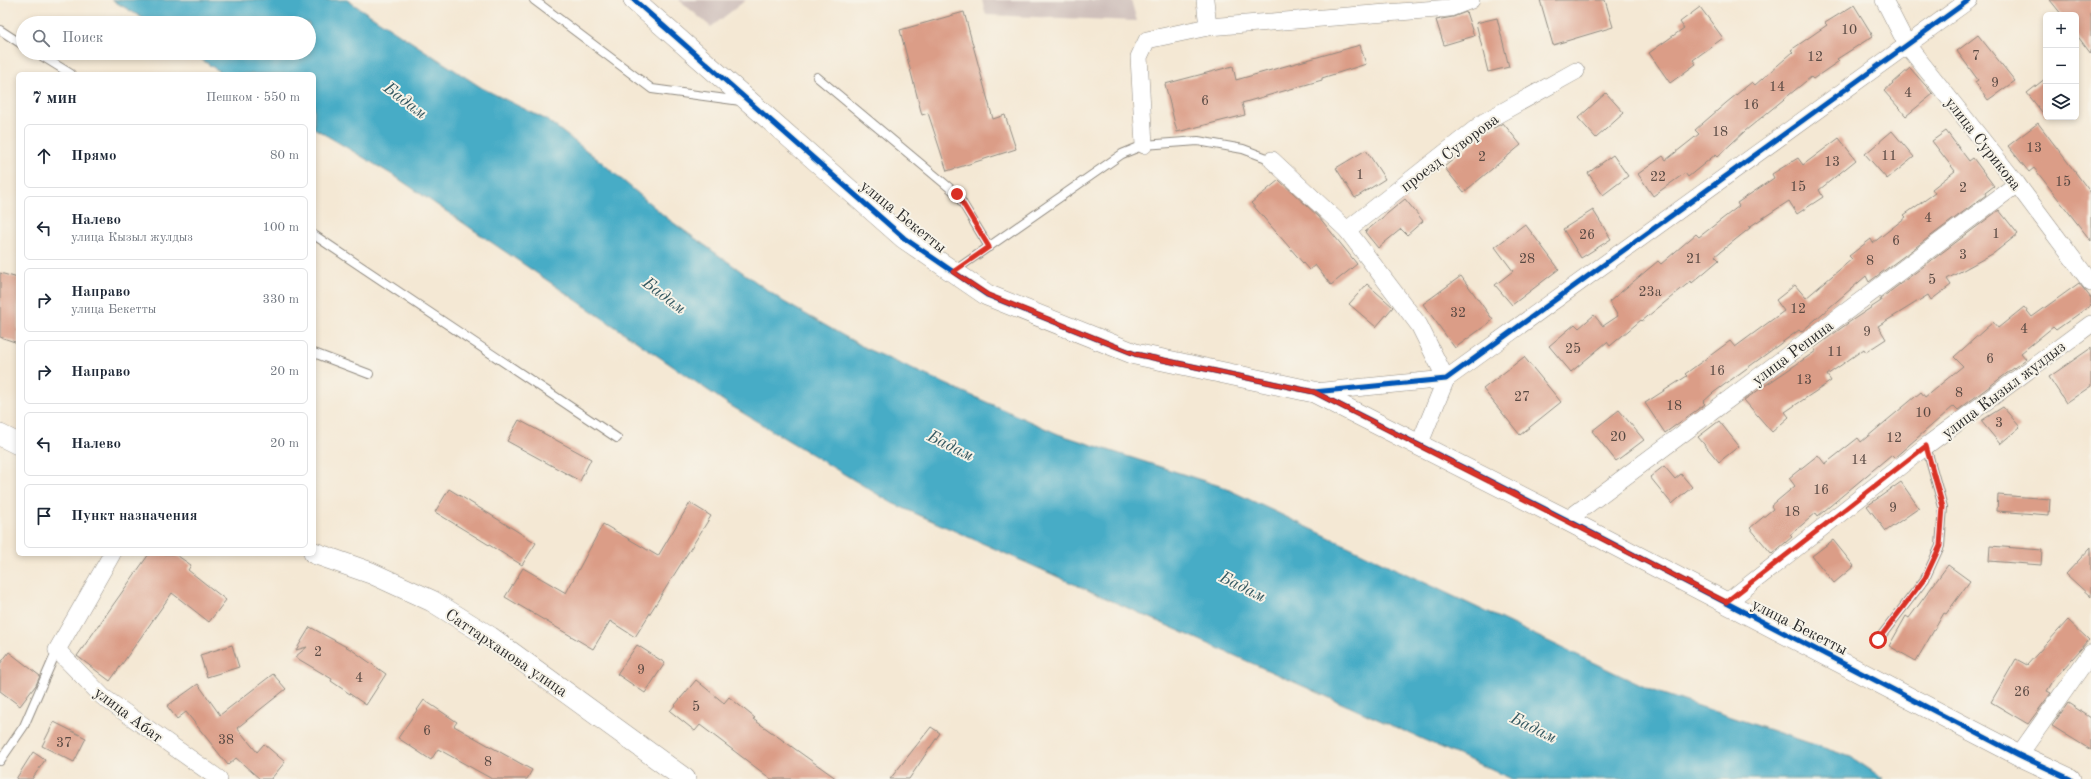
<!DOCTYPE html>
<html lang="ru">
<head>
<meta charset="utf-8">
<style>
	body { margin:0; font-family:"Old Standard TT",serif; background:#f2f2f3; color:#1f2937 }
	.controls { position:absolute; right:12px; top:12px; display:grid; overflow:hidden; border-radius:6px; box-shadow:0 2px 6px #0003 }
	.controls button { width:36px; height:36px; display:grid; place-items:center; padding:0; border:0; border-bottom:1px solid #e0e1e3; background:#fff; color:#1f2937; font:20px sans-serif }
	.stop { position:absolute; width:12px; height:12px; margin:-9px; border:3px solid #d93025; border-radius:50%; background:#fff }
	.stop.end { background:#d93025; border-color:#fff; box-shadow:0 1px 4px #0008 }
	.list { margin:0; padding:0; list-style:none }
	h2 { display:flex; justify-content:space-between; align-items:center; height:52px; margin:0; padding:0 16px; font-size:17px }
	h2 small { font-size:13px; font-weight:400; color:#747a83 }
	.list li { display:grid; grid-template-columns:26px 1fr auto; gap:12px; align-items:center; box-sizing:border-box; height:64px; margin:0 8px 8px; padding:0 8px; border:1px solid #e0e1e3; border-radius:6px }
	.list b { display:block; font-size:15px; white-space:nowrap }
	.list p { margin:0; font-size:13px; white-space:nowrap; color:#747a83 }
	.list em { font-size:13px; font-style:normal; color:#747a83 }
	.icon { flex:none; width:22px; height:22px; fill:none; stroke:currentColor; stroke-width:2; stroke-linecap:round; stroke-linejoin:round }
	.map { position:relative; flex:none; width:2091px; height:779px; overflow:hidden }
	.search { position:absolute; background:#fff; box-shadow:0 2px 6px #0003; left:16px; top:16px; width:300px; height:44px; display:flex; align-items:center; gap:10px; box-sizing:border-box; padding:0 14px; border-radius:22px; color:#747a83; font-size:15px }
	.panel { position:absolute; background:#fff; box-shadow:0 2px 6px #0003; left:16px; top:72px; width:300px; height:484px; border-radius:6px }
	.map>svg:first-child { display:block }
	.industrial { fill:#cfc0bb }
	.water { fill:#46acc6; stroke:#386c78 }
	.building { fill:#db9d87 }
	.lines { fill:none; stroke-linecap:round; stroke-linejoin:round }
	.service-casing { stroke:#908a80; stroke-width:10 }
	.minor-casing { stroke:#908a80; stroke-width:18 }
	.tertiary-casing { stroke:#908a80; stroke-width:22 }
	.service { stroke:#fff; stroke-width:8 }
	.minor { stroke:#fff; stroke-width:17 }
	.tertiary { stroke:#fff; stroke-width:21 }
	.cycleway-casing { stroke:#f7f3e8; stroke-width:8 }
	.cycleway { stroke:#0057b8; stroke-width:5 }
	.route { stroke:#d93025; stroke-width:5 }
	.labels { text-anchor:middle; stroke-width:4; stroke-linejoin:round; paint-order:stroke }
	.number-label { font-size:14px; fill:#574842 }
	.street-label { font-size:16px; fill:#2b2b2b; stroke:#f7f3e8 }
	.water-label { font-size:17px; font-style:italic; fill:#345861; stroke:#f7f3e8 }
</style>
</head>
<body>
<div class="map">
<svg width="2091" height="779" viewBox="0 0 2091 779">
	<rect width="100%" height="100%" fill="#f7f3e8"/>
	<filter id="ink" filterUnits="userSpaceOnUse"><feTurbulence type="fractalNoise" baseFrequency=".025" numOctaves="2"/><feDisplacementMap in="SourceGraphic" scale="8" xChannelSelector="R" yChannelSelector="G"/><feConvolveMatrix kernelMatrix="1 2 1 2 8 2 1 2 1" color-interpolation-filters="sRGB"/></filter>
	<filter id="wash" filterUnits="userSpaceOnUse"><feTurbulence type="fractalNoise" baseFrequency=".012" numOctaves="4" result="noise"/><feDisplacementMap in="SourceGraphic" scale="16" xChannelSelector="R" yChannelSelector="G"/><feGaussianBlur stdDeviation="0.9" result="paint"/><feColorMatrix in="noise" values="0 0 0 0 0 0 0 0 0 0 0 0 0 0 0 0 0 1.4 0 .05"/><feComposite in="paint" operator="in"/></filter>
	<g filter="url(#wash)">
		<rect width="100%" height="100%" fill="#f4e8d4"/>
		<!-- industrial -->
		<g class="industrial">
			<path d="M679,0H746L711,27Z"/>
			<path d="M982,0H1131L1137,21L986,15Z"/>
		</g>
		<!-- water -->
		<path class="water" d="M112,0H347L482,88L547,120L600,161L668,219L784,302L867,349L1058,434L1223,487L1651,690L1851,757L1884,779H1512L892,503L728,404L396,177L314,128V74H223L192,53H309V23H151Z"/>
		<g id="blocks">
			<!-- building -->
			<g class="building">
				<path d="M1540,0H1605L1613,27L1553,45Z"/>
				<path d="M2050,0H2091V54L2076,34V15H2062Z"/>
				<path d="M1854,5L1873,36L1837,59L1839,61L1813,79L1811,77L1745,131L1718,156L1716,154L1688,177L1685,173L1653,196L1638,174L1663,156L1666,160L1699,134L1695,130L1726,103L1752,82L1755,85L1793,52L1791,50L1827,25L1825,23Z"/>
				<path d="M1700,7L1723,38L1693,60L1696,64L1670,83L1649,53L1684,28L1680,22Z"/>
				<path d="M964,12L993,119L1005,115L1016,149L947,171L928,113L922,115L900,30Z"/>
				<path d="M1466,12L1474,36L1444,45L1436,20L1453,17Z"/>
				<path d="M1497,18L1509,67L1488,72L1476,23Z"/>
				<path d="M1978,35L2015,81L1988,100L1975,82L1978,80L1957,51Z"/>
				<path d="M1360,45L1366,64L1322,78V80L1242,103L1245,115L1177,132L1165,84L1233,66L1236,80Z"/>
				<path d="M1910,68L1933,94L1906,116L1884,91Z"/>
				<path d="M2046,78V117L2027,93Z"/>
				<path d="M1606,93L1624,113L1596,138L1578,118Z"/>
				<path d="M1503,123L1521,145L1464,192L1444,167L1490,130Z"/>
				<path d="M2038,123L2091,193V241L2034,168L2029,172L2008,146Z"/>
				<path d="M1892,131L1914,157L1887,179L1865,154Z"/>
				<path d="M1946,131L1969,161L1973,158L1994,186L1985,193L1986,195L1869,282L1866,276L1801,332L1799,330L1713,393L1703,402L1705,404L1665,433L1645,403L1687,376L1685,374L1730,341L1735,347L1784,311L1776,300L1795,285L1806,298L1852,259L1849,256L1871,239L1873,243L1906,217L1904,215L1935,193L1932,189L1955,171L1932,141Z"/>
				<path d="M1839,138L1856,160L1819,190L1823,197L1797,214L1789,201L1749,227L1750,228L1715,256L1719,260L1692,283L1691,281L1642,321L1641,320L1610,346L1607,342L1571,372L1549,346L1575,324L1579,328L1594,315L1603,326L1618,316L1609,302L1658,261L1661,264L1696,234L1699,237L1739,206L1737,203L1774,178L1772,174L1798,158L1803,165Z"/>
				<path d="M1366,150L1385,179L1355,198L1336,168Z"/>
				<path d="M1613,155L1628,176L1603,195L1588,173Z"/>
				<path d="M1279,180L1319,217L1357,264L1331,285L1315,265L1309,270L1251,203Z"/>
				<path d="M1405,199L1423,221L1407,235L1401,229L1378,248L1365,232Z"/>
				<path d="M1593,210L1611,239L1581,258L1563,229Z"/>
				<path d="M1999,210L2018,234L1994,253L1947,279L1951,285L1931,300L1928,295L1878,326L1886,339L1866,352L1864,349L1827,375L1831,381L1785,412L1789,417L1772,432L1744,400L1816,351L1814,348L1851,321L1881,301L1880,299Z"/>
				<path d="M1525,224L1559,269L1512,305L1495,285L1513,271L1495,247Z"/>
				<path d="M0,273L18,278V343L0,337Z"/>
				<path d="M1461,276L1493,320L1455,348L1423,304Z"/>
				<path d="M2079,283L2091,298V305L2056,330L2053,327L2021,353L2026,359L1958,410L1954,406L1894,458L1891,455L1818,516L1816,513L1790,535L1792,537L1772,554L1750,528L1773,509L1771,506L1795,486L1789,478L1818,455L1825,464L1858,438L1861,442L1921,392L1925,397L1963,366L1954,357L1993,322L1998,328L2024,307L2032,317Z"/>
				<path d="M1367,284L1393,307L1376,327L1349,304Z"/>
				<path d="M2091,348V386L2066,403L2049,377Z"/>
				<path d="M1524,357L1561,402L1520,435L1483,389Z"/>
				<path d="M2003,407L2020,427L2000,444L1981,421Z"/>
				<path d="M1619,410L1644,440L1616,461L1592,431Z"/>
				<path d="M519,420L591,459L580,481L507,441Z"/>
				<path d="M1719,421L1739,446L1719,462L1698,437Z"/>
				<path d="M1664,466L1675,479L1681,474L1692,487L1672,504L1650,477Z"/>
				<path d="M1901,482L1919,508L1886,531L1867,506Z"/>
				<path d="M449,489L536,543L522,565L435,512Z"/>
				<path d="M1998,495L2050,499L2049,515L1997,511Z"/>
				<path d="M690,503L711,516L635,637L610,621L593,649L505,597L523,568L566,593L603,524L658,556Z"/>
				<path d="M1833,540L1854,566L1834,583L1812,556Z"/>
				<path d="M1990,546L2042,550L2041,565L1989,561Z"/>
				<path d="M2091,547V597L2066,574Z"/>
				<path d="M149,554H175L191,565L188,570L226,600L209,622L172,593L110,681L77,656Z"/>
				<path d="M1948,565L1970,581L1946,614L1944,613L1916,661L1889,646L1906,616L1909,618Z"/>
				<path d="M2068,620L2089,640L2055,678L2047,691L2051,693L2028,724L1991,702L2016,659L2027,665Z"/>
				<path d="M310,627L352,650L386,674L366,705L331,681L332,679L295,657L307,647L296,650Z"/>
				<path d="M232,645L239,667L207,677L200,655Z"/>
				<path d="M637,645L665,663L645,693L617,674Z"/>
				<path d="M9,652L40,676L36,685L20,706L0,691V664Z"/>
				<path d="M273,674L286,689L237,728L257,752L264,744L285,762L271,779H260L236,758L228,765L186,712L177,719L167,706L198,684L220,715Z"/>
				<path d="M696,680L724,703L729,697L755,718L753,719L837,779H771L700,725L695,731L670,711Z"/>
				<path d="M424,700L457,722L454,726L532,770L527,779H492L438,749L431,760L398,738Z"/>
				<path d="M2068,703L2091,718V750L2052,726Z"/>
				<path d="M54,722L86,738L74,762L42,746Z"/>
				<path d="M931,727L940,733L909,779H890Z"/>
				<path d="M33,752L45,760L32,779H16Z"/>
			</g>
		</g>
	</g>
	<g filter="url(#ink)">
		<use href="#blocks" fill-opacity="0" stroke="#908a80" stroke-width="1"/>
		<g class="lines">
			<!-- service casing -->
			<g class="service-casing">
				<g id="service">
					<path d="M534,0L652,89L741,101"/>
					<path d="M0,30L23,45"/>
					<path d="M37,53L71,74"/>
					<path d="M817,77L957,194L989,247"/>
					<path d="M314,235L617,438"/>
					<path d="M954,271L1122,154L1144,145L1198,141L1243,149L1272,160"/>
					<path d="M314,353L369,374"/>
					<path d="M1878,640L1925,579L1940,546L1943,507L1926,446"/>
					<path d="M0,761L24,726L57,650"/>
				</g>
			</g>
			<!-- minor casing -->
			<g class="minor-casing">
				<g id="minor">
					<path d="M1205,0L1208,27"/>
					<path d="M1884,0L1907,45L2017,184L2091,283"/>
					<path d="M1144,145L1139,57L1147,40L1208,27L1450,8L1471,0"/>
					<path d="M1272,160L1347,230L1419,325L1446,379L1419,445"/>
					<path d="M1347,230L1484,122L1576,71"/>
					<path d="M1314,392L1446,379L1969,0"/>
					<path d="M1567,520L2017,184"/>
					<path d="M112,554L57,650L103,697L219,779"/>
					<path d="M1726,603L1926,446L2091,324"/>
					<path d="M2019,755L2091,653"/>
				</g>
			</g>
			<!-- tertiary casing -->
			<g class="tertiary-casing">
				<g id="tertiary">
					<path d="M634,0L904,238L987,295L1135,354L1314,392L1567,520L2019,755L2070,779"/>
					<path d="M0,435L18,444"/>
					<path d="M314,553L371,573L432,601L490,637L685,779"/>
				</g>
			</g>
			<!-- service -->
			<use href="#service" class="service"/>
			<!-- minor -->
			<use href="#minor" class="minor"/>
			<!-- tertiary -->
			<use href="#tertiary" class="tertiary"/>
			<!-- cycleway casing -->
			<g class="cycleway-casing">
				<g id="cycleway">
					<path d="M634,0L904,238L987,295L1135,354L1314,392L1567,520L2019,755L2070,779"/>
					<path d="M1314,392L1446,379L1969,0"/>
				</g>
			</g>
			<!-- cycleway -->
			<use href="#cycleway" class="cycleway"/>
		</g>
	</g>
	<g class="lines" filter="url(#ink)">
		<!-- route -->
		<path class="route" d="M957,194L989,247L953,272L988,295L1135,354L1314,392L1726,602L1926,446L1943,507L1940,546L1925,578L1878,640"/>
	</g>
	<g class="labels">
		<!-- number labels -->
		<g class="number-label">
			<text x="1849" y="34">10</text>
			<text x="1976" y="60">7</text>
			<text x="1815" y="61">12</text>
			<text x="1995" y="87">9</text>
			<text x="1777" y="91">14</text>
			<text x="1908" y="97">4</text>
			<text x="1205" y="105">6</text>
			<text x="1751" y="109">16</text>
			<text x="1720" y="136">18</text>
			<text x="2034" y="152">13</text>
			<text x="1889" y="160">11</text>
			<text x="1482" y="161">2</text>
			<text x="1832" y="166">13</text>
			<text x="1360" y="179">1</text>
			<text x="1658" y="181">22</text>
			<text x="2063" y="186">15</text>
			<text x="1798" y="191">15</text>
			<text x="1963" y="192">2</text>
			<text x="1928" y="222">4</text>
			<text x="1996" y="238">1</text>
			<text x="1587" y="239">26</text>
			<text x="1896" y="245">6</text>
			<text x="1963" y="259">3</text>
			<text x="1527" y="263">28</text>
			<text x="1694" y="263">21</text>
			<text x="1870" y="265">8</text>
			<text x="1932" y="284">5</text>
			<text x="1650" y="296">23а</text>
			<text x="1798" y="313">12</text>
			<text x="1458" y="317">32</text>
			<text x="2024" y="333">4</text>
			<text x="1867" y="336">9</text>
			<text x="1573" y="353">25</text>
			<text x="1835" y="356">11</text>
			<text x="1990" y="363">6</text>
			<text x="1717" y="375">16</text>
			<text x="1804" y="384">13</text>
			<text x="1959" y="397">8</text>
			<text x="1522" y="401">27</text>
			<text x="1674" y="410">18</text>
			<text x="1923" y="417">10</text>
			<text x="1999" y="427">3</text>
			<text x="1618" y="441">20</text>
			<text x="1894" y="442">12</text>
			<text x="1859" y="464">14</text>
			<text x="1821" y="494">16</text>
			<text x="1893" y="512">9</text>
			<text x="1792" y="516">18</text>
			<text x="318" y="656">2</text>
			<text x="641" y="674">9</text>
			<text x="359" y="682">4</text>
			<text x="2022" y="696">26</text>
			<text x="696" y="711">5</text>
			<text x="427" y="735">6</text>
			<text x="226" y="744">38</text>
			<text x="64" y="747">37</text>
			<text x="488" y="766">8</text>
		</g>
		<!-- street labels -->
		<g class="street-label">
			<text transform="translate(1984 143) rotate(52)" y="6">улица Сурикова</text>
			<text transform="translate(1449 152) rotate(-37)" y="6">проезд Суворова</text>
			<text transform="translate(904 216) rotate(39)" y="6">улица Бекетты</text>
			<text transform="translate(1792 352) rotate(-37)" y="6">улица Репина</text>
			<text transform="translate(2003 389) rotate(-37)" y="6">улица Кызыл жулдыз</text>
			<text transform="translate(1800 626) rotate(27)" y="6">улица Бекетты</text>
			<text transform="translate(507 652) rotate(34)" y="6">Саттарханова улица</text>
			<text transform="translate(129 714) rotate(37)" y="6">улица Абат</text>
		</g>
		<!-- water labels -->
		<g class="water-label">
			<text transform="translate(406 100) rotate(37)" y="6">Бадам</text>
			<text transform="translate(665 295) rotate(37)" y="6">Бадам</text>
			<text transform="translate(951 445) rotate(26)" y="6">Бадам</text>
			<text transform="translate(1243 586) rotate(26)" y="6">Бадам</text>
			<text transform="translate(1534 727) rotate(26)" y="6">Бадам</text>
		</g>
	</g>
</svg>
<div class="controls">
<button>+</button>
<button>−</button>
<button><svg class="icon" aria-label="layers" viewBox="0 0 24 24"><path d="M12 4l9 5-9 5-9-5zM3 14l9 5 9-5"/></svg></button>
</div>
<div class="stop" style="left:1878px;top:640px"></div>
<div class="stop end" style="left:957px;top:194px"></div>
<div class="search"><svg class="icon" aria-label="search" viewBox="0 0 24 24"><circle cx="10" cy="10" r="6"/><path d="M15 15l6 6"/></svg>Поиск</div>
<section class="panel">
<h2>7 мин<small>Пешком · 550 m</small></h2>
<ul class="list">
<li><svg class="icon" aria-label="ahead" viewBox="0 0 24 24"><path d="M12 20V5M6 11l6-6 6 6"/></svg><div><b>Прямо</b></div><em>80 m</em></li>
<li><svg class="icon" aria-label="left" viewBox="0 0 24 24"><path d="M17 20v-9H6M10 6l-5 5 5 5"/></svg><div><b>Налево</b><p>улица Кызыл жулдыз</p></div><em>100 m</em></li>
<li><svg class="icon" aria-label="right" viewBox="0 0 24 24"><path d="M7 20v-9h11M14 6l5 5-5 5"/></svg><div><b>Направо</b><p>улица Бекетты</p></div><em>330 m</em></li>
<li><svg class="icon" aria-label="right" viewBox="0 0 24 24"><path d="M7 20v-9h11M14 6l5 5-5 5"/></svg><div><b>Направо</b></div><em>20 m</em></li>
<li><svg class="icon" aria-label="left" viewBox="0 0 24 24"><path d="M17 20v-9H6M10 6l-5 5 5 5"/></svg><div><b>Налево</b></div><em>20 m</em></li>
<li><svg class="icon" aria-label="arrive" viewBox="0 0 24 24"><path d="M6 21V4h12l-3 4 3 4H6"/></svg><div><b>Пункт назначения</b></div></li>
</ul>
</section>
</div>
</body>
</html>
